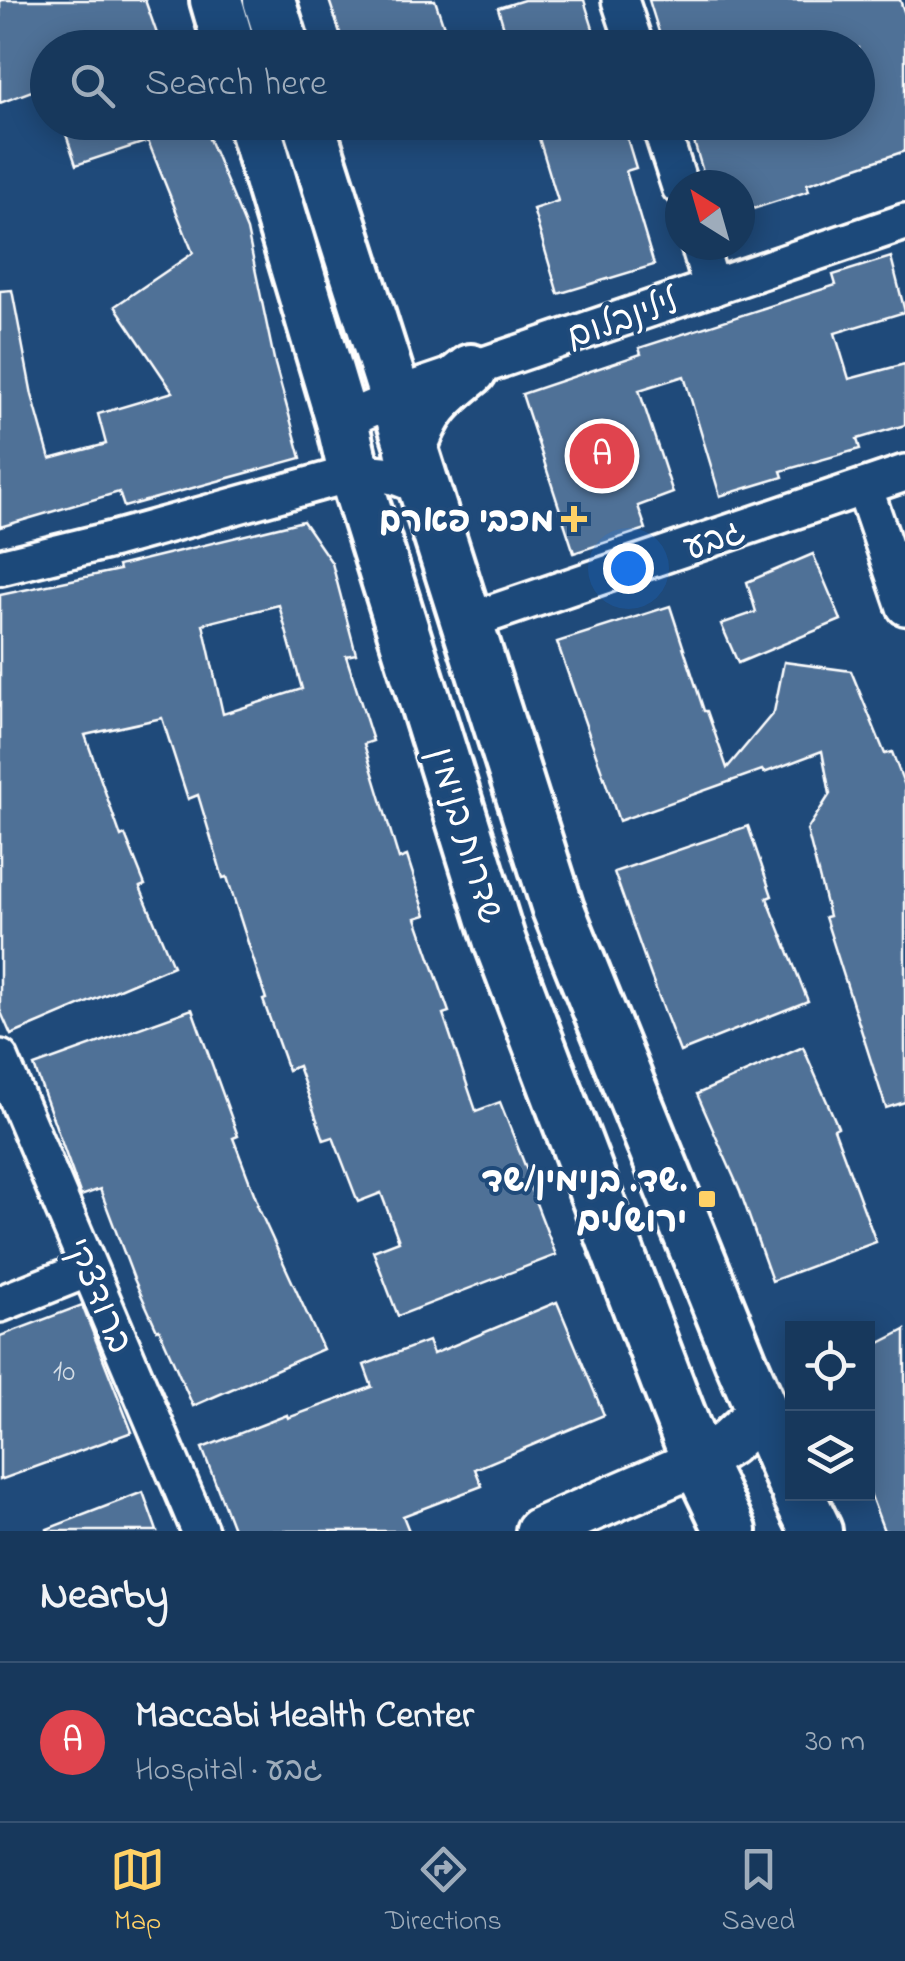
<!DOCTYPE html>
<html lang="en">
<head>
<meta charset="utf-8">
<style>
	body { margin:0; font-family:"Indie Flower","Playpen Sans Hebrew",sans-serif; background:#244365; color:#f1f3f6 }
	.controls { position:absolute; right:30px; bottom:30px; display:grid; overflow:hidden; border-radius:0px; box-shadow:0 5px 25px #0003 }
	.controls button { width:90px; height:90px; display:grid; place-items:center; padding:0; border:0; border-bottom:2px solid #365272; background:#17385c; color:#f1f3f6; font:50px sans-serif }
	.compass { position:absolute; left:665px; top:170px; width:90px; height:90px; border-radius:50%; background:#17385c; box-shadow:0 5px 25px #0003; rotate:323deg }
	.you { position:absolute; left:628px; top:568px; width:35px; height:35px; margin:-25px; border:8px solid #fff; border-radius:50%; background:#1a73e8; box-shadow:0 0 0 15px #1a73e833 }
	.badge { display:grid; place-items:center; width:65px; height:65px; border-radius:50%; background:#ffd166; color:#fff; font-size:32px; font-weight:700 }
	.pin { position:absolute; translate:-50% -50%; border:5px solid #fff; box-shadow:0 2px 10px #0006 }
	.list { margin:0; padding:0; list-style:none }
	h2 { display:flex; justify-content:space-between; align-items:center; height:130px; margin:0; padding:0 40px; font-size:42px }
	h2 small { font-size:32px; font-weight:400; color:#9eacbb }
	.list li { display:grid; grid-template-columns:65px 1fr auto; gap:30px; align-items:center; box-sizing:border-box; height:160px; padding:0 40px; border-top:2px solid #365272 }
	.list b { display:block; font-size:38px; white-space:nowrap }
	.list p { margin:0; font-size:32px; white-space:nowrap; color:#9eacbb }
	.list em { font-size:32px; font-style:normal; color:#9eacbb }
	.icon { flex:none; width:55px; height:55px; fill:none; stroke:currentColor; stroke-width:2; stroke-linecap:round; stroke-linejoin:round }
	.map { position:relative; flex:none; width:905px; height:1531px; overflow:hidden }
	.search { position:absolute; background:#17385c; box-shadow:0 5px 25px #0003; left:30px; right:30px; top:30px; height:110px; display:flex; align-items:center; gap:25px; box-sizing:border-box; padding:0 35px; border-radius:55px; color:#9eacbb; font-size:38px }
	.sheet { height:290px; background:#17385c }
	nav { display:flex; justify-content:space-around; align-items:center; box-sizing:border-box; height:140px; border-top:2px solid #365272; background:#17385c; font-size:28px; color:#9eacbb }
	nav a { display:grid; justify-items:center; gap:5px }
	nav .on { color:#ffd166 }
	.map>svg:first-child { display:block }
	.building { fill:#507197; stroke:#fff; stroke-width:2.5; fill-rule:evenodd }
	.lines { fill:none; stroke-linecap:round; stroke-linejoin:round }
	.minor-casing { stroke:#fff; stroke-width:42 }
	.tertiary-casing { stroke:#fff; stroke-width:52 }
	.secondary-casing { stroke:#fff; stroke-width:58 }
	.minor { stroke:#1f4a7a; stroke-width:35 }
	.tertiary { stroke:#1f4a7a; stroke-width:45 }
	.secondary { stroke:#1f4a7a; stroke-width:50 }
	.poi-dot { fill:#ffd166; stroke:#1f4a7a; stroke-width:4 }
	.labels { text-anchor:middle; stroke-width:8; stroke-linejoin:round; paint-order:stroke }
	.number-label { font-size:30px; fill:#d3dce5 }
	.street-label { font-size:35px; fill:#fff; stroke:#1f4a7a }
	.poi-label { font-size:35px; font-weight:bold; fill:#fff; stroke:#1f4a7a; text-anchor:end }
</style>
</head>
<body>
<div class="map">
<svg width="905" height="1531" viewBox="0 0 905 1531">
	<rect width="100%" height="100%" fill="#1f4a7a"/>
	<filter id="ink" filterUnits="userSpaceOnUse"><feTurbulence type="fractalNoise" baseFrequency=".01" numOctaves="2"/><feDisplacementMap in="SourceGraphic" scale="20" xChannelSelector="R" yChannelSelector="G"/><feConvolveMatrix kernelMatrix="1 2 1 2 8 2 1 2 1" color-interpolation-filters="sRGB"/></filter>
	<g filter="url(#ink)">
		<!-- building -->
		<g class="building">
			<path d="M0,0H145L162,48H48V85L0,103Z"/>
			<path d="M329,0H435L451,48H345Z"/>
			<path d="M524,0H584L599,48H510L498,8Z"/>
			<path d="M649,0H900L905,14V151L807,184L809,191L740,213V185H707L688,122H858V48H664Z"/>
			<path d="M62,122H202L247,230L275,364L301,458L124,507L119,492L0,527V291L12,290L32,395L50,459L106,444L98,414L173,392L115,306L193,253L148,141L76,165Z"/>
			<path d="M534,122H622L636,168L626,171L654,265L558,294L533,209L558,201Z"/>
			<path d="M891,257L905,312L835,333L849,379L905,364V425L857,439L860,449L781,471L783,477L720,496L684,376L639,390L673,493L638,506L646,529L574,553L522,394L641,354L639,348L836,285L833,275Z"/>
			<path d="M303,521L332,563L356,654L346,656L373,741L364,744L399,859L407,856L426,915L416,918L449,1012L443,1014L476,1111L500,1102L530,1178L527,1180L556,1255L398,1316L373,1251L399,1241L381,1193L358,1202L333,1137L324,1140L298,1066L288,1070L263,1000L266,999L227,877L223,878L198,795L188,799L162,718L85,735L121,837L125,835L145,885L140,887L173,966L11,1035L0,1010V595L119,570L118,566ZM279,605L302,689L223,714L203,624Z"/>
			<path d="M813,554L841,620L738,663L721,624L756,612L747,582Z"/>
			<path d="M670,606L704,711H707L727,768L774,712L784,662L851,671L885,754L892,752L905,786V1102L886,1108L825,917L829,916L807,830L830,794L822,751L764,773L762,770L619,821L557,642Z"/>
			<path d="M748,826L772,896L767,898L808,1001L680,1052L651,976L614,872Z"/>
			<path d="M192,1009L238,1136L233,1138L258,1204L257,1205L323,1349L193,1406L159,1329L157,1330L134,1279L100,1189L81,1196L34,1066Z"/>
			<path d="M803,1047L838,1127L834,1129L876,1242L772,1281L740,1191L697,1094Z"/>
			<path d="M557,1302L604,1415L475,1469L482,1486L403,1516L409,1531H234L202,1448L287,1415L288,1418L372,1387L364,1365L428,1341L433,1354Z"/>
			<path d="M82,1305L132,1432L0,1480V1336Z"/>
			<path d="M905,1330V1531H884L868,1488V1349Z"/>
			<path d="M143,1492L157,1531H47V1529Z"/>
		</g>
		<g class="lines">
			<!-- minor casing -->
			<g class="minor-casing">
				<g id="minor">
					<path d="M620,0L636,48"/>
					<path d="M659,122L680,187"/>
					<path d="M699,245L712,288"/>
					<path d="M342,421L375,407L396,395L905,222"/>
					<path d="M864,487L905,607"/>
					<path d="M0,567L115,539L354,473C384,472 396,475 423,488"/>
					<path d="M466,622L905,473"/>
					<path d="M0,1058L200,1531"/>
					<path d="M0,1304L88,1269"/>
				</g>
			</g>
			<!-- tertiary casing -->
			<g class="tertiary-casing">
				<path id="tertiary" d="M539,1531L698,1462L728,1443L762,1411"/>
			</g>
			<!-- secondary casing -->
			<g class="secondary-casing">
				<g id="secondary">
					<path d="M216,0L230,48"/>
					<path d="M269,0L284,48"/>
					<path d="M253,122L342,421L354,473L500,942L677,1408L698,1462L731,1531"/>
					<path d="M308,122L558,909L741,1362L792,1481"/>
					<path d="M411,449C424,409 438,396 471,370"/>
					<path d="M798,1494L816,1531"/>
				</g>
			</g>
			<!-- minor -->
			<use href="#minor" class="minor"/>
			<!-- tertiary -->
			<use href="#tertiary" class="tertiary"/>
			<!-- secondary -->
			<use href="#secondary" class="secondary"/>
		</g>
	</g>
	<!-- markers -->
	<g class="poi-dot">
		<path d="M569 504h10v10h10v10h-10v10h-10v-10h-10v-10h10z"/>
		<rect x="697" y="1189" width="20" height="20" rx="5"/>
	</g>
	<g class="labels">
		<!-- number labels -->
		<g class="number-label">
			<text x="64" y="1380">10</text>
		</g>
		<!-- street labels -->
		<g class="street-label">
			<text transform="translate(622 318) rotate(-19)" y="12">לילינבלום</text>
			<text transform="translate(714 538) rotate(-19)" y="12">גבע</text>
			<text transform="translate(467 835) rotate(73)" y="12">שדרות בנימין</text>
			<text transform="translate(100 1295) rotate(67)" y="12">ברודצקי</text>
		</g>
		<!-- poi labels -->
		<g class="poi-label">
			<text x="554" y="531">מכבי פארם</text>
			<text x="687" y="1191">שד. בנימין/שד.<tspan x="687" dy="40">ירושלים</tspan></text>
		</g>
	</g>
</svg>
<div class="controls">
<button><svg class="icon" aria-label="locate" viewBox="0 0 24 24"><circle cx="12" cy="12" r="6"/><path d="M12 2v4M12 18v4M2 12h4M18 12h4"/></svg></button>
<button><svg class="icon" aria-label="layers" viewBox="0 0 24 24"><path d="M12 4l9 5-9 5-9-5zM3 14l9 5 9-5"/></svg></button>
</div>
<svg class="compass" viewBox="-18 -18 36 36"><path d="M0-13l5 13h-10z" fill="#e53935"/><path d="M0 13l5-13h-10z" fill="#9eacbb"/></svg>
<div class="you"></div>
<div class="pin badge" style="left:602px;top:456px;background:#e0444e">A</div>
<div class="search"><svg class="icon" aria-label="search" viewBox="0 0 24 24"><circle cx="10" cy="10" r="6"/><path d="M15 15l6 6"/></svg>Search here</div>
</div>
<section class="sheet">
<h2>Nearby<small></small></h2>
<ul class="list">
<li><span class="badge" style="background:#e0444e">A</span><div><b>Maccabi Health Center</b><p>Hospital · גבע</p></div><em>30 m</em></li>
</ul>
</section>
<nav>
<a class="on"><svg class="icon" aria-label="map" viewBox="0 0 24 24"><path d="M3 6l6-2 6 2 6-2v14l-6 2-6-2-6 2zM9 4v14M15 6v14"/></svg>Map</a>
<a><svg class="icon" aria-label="directions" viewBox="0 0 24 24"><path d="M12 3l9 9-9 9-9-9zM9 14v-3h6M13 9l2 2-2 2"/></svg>Directions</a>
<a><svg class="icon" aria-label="saved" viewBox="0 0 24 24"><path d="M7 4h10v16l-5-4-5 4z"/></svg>Saved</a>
</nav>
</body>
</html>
